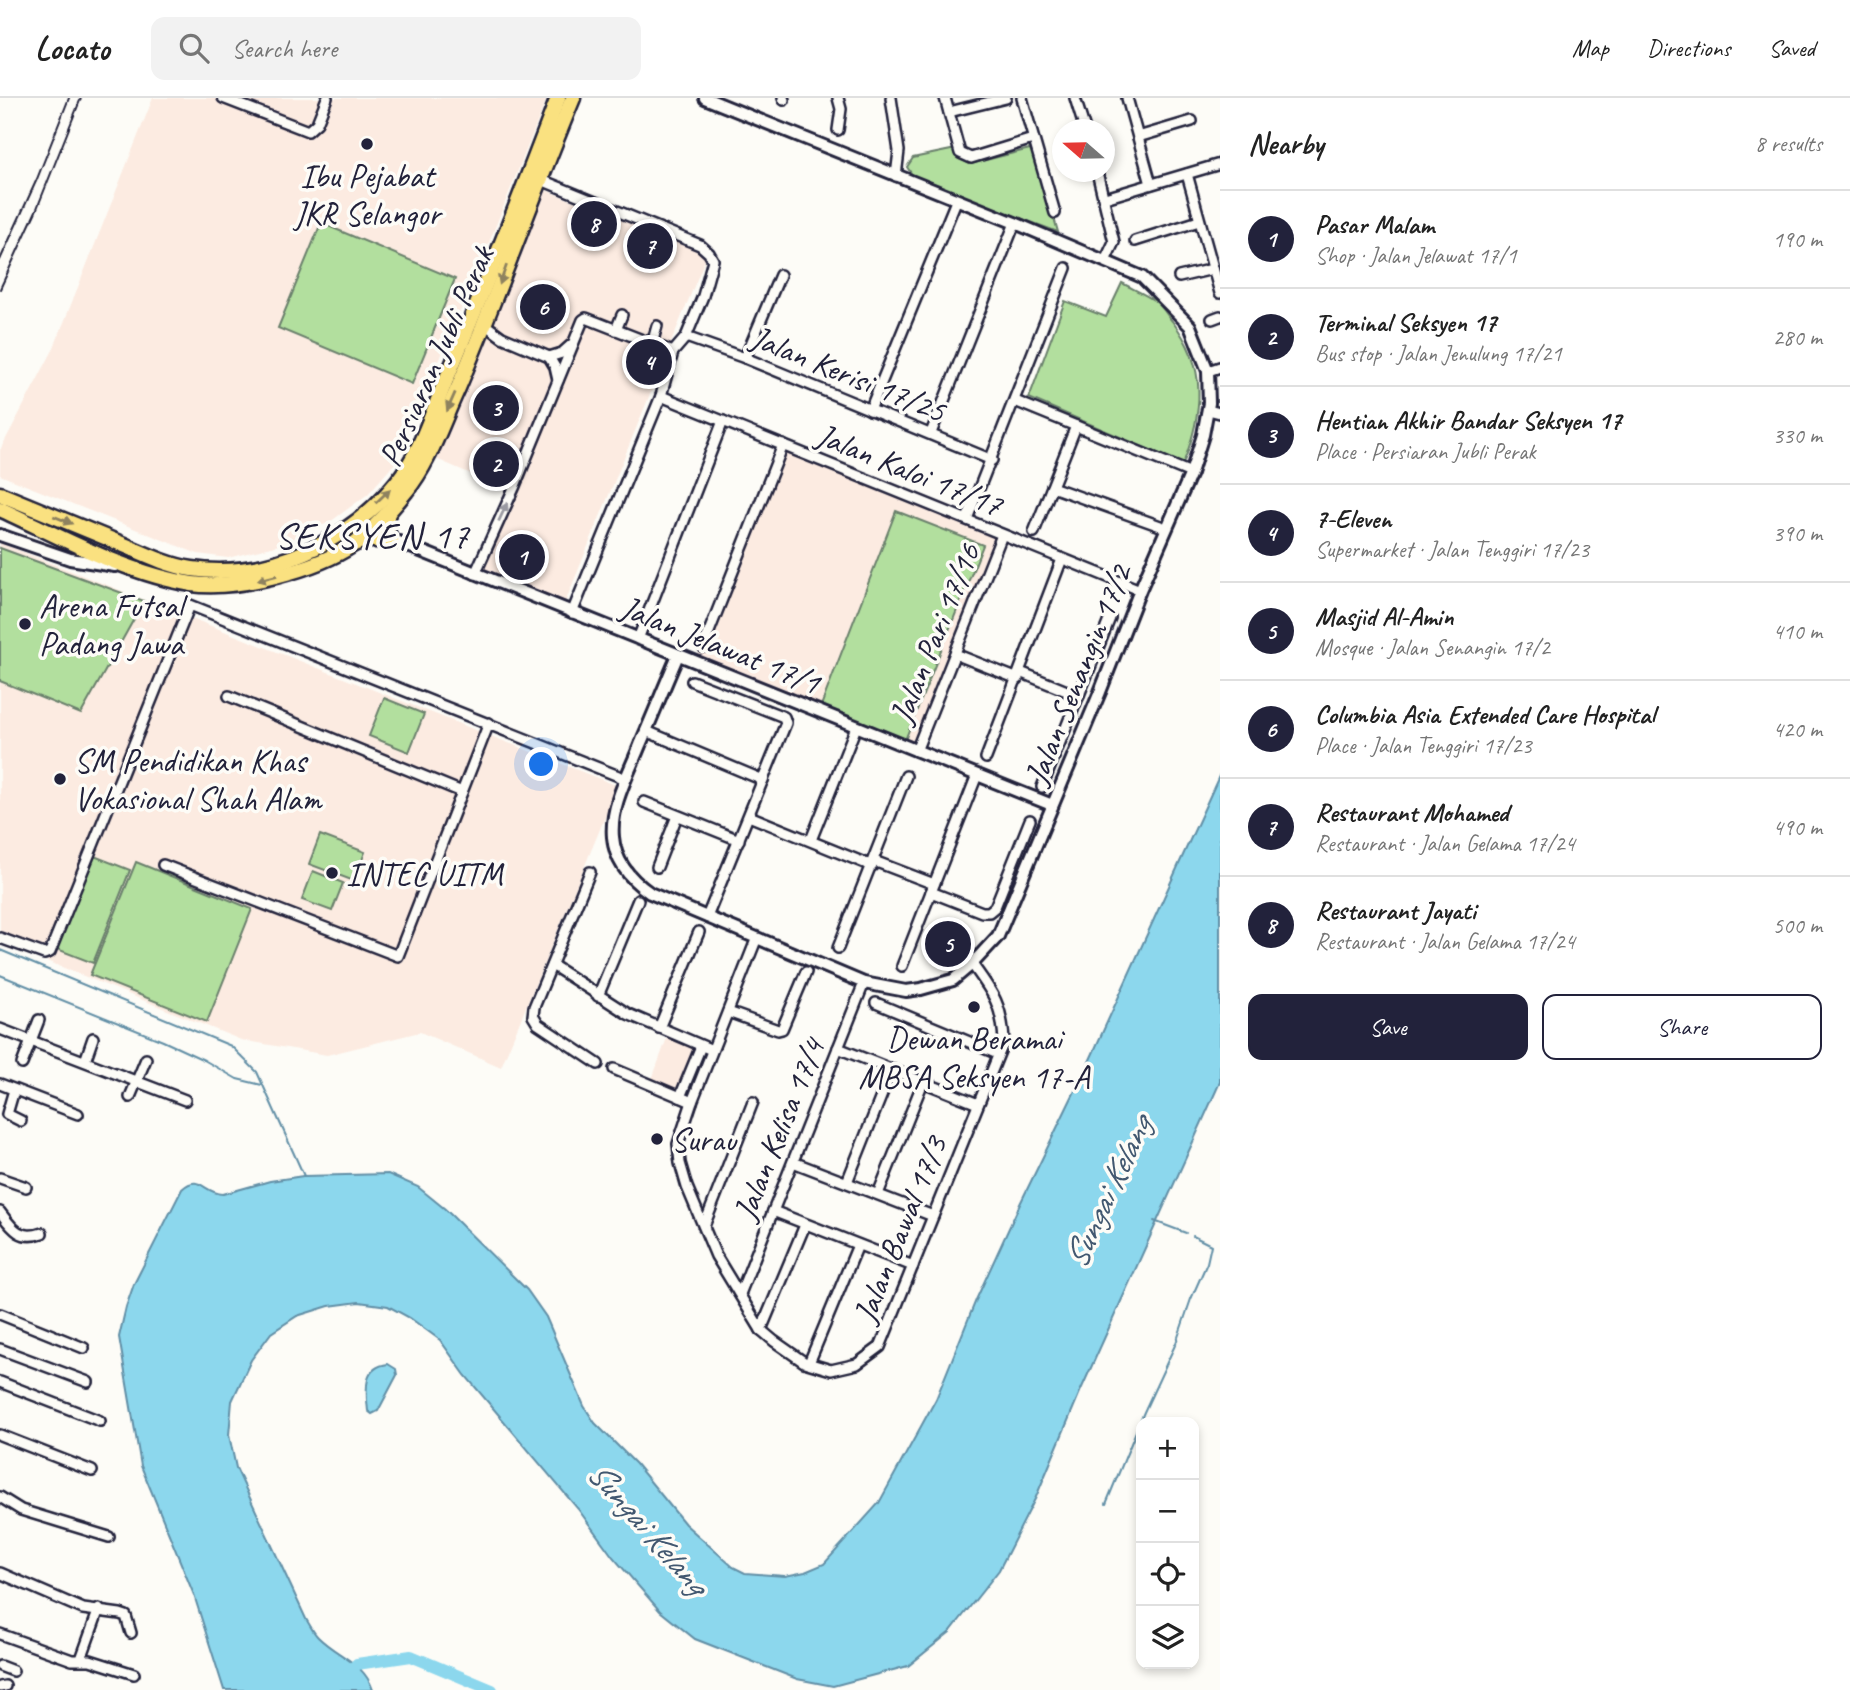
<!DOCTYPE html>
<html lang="en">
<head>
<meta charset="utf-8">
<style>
	body { margin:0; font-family:Caveat,sans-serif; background:#f2f2f2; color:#222 }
	.controls { position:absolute; right:21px; bottom:21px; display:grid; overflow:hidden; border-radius:14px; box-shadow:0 4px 10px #0003 }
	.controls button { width:63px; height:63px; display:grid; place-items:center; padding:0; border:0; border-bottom:2px solid #e0e0e0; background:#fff; color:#222; font:35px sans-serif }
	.compass { position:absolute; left:1052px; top:21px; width:63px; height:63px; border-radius:50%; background:#fff; box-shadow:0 4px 10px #0003; rotate:290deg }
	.you { position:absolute; left:542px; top:667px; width:24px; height:24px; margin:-18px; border:5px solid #fff; border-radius:50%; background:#1a73e8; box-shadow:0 0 0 10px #1a73e833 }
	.badge { display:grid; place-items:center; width:46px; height:46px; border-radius:50%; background:#22223b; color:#fff; font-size:23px; font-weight:700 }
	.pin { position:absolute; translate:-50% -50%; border:4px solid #fff; box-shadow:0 2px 7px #0006 }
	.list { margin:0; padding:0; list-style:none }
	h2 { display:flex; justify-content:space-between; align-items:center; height:91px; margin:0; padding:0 28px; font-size:30px }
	h2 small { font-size:23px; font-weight:400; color:#767676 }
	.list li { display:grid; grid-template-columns:46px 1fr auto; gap:21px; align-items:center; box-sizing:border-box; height:98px; padding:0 28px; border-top:2px solid #e0e0e0 }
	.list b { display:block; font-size:26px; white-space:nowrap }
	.list p { margin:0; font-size:23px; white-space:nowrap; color:#767676 }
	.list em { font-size:23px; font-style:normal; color:#767676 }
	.actions { display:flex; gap:14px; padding:21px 28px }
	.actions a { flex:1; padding:16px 0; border:2px solid #22223b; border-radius:14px; text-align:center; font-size:24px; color:#22223b }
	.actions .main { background:#22223b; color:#fff }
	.icon { flex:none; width:38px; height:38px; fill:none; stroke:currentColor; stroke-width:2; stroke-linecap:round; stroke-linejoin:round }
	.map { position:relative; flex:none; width:1220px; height:1592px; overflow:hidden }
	header { display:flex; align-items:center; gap:42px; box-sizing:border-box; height:98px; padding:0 35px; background:#fff; border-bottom:2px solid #e0e0e0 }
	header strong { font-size:33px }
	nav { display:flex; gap:38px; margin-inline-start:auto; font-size:24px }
	.search { width:490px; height:63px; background:#f2f2f2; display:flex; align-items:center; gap:18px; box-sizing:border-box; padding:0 24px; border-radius:14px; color:#767676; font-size:26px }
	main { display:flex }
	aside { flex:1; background:#fff }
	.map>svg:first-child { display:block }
	.built { fill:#fcebe1 }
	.green { fill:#b2df9e; stroke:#6a806c; stroke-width:2 }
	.water { fill:#8cd7ed; stroke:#628fa6; stroke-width:2 }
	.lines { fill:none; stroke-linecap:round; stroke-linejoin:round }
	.stream { stroke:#628fa6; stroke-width:2 }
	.river { stroke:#8cd7ed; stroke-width:12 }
	.minor-casing { stroke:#22223b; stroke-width:14 }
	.tertiary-casing { stroke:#22223b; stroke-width:16 }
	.primary-casing { stroke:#22223b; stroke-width:19 }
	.minor { stroke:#fdfcf7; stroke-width:9 }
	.tertiary { stroke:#fdfcf7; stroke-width:10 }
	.primary { stroke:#fae180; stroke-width:14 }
	.rail { stroke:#22223b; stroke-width:2 }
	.oneway { fill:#8e825e }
	.oneway2 { fill:#9a9aa2 }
	.poi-dot { fill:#22223b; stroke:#fdfcf7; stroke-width:2.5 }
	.labels { text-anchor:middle; stroke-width:7; stroke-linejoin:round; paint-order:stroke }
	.poi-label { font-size:33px; fill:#22223b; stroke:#fdfcf7; text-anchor:start }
	.street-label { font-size:33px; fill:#22223b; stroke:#fdfcf7 }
	.water-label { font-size:35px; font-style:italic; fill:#425870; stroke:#fdfcf7 }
	.quarter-label { font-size:37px; letter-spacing:2px; fill:#22223b; stroke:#fdfcf7 }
</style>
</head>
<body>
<header>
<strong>Locato</strong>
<div class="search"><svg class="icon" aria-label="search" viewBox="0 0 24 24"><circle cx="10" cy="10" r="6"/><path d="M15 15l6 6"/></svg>Search here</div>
<nav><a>Map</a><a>Directions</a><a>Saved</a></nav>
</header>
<main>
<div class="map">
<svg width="1220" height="1592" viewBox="0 0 1220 1592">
	<rect width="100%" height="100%" fill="#fdfcf7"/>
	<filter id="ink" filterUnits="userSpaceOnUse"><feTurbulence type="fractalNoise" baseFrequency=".0143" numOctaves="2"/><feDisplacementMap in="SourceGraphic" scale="14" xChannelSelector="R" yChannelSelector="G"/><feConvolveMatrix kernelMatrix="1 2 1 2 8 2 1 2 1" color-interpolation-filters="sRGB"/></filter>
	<g filter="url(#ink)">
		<!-- built -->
		<g class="built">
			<path d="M153,0H547L478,172L396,364L368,396L330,424L283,446L228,460L198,456L0,377V352L53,252Z"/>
			<path d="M543,91L702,154L706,159L564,507L482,474L515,395L434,360Z"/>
			<path d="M783,347L1002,437L916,653L695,564Z"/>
			<path d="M0,445L618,688L501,969L420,934L327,957L241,942L0,844Z"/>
			<path d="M668,937L698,950L678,995L651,984Z"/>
		</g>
		<!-- green -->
		<g class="green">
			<path d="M1034,50L1058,134L915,81L907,69L913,60L956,51L959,61L970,66Z"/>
			<path d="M321,125L455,181L412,286L278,230Z"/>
			<path d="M1122,185C1133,191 1145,196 1155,203C1162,208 1167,217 1172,223C1208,269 1203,315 1183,366L1029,300L1065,203L1106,219Z"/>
			<path d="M896,413L983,447L905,642L821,608Z"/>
			<path d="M0,450L144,503L81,616L0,583Z"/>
			<path d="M384,600L424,616L409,654L369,638Z"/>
			<path d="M320,737L365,754L354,783L309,766Z"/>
			<path d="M94,758L130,772L93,865L57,851Z"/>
			<path d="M136,764L252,811L207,924L90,877Z"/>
			<path d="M313,773L343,785L332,813L302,802Z"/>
		</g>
		<!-- water -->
		<g class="water">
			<path d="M1220,676V984L1080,1294L1036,1399L999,1472L950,1534L908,1568L833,1588L797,1581L695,1541L660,1513L613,1459L578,1411L465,1277L440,1242L410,1220L388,1208L359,1204L329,1208L297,1218L271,1235L251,1262L232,1303L229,1337L236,1370L306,1521C310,1527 313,1534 318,1539C338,1559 364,1564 373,1592H224L194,1497L141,1368L119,1239L126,1209L134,1186L182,1091C200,1075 203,1095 223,1096L270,1083L303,1078L388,1076L418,1089L445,1111L527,1192L546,1219L584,1308L595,1325L636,1366L685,1426L733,1469L745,1475L785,1478L805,1474L824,1466L879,1405L936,1301L976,1202L1020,1106L1089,964Z"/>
			<path d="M388,1266L396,1271L397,1277L378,1313L372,1316L368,1313C366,1293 362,1269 388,1266Z"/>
		</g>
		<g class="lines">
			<!-- stream -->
			<g class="stream">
				<path d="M0,852L231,948L257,974L304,1078"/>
				<path d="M0,877L163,943L204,962L237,981L262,987"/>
				<path d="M1154,1123L1186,1135"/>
				<path d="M1106,1406L1144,1314L1176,1245L1191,1201L1207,1165L1211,1147L1193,1138"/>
			</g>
			<!-- river -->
			<path class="river" d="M331,1592L357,1566L411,1558L492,1592"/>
			<!-- minor casing -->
			<g class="minor-casing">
				<g id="minor">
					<path d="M223,0L308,33L317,25L327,0"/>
					<path d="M783,0L784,2"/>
					<path d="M891,0L899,53L896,78"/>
					<path d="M945,0L960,55L971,60L1033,41"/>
					<path d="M1022,0L1055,115"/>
					<path d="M1075,0L1085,32"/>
					<path d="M1127,0L1151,86"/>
					<path d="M949,14L1006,0"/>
					<path d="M838,32L841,11L838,0"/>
					<path d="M1138,39L1192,23"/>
					<path d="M1097,74L1114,144L1105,163"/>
					<path d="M1187,76L1220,195"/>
					<path d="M539,81L700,147L709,155L713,162L703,198L686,239L673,254L661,298L572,515"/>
					<path d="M1105,100L1220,66"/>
					<path d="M1135,143L1199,123"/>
					<path d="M1179,179L1213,171"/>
					<path d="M1212,221L1220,218"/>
					<path d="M483,225L502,239L549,259L555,269L558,282"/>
					<path d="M616,232L622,217"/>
					<path d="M686,239L745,260L992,362"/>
					<path d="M652,246L657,228"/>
					<path d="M549,259L562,255L571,247"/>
					<path d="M745,260L780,177"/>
					<path d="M1208,273L1220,269"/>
					<path d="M661,298L1140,492"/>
					<path d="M1015,303L1191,375"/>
					<path d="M870,312L956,103"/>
					<path d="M1208,312L1220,315"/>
					<path d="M931,335L1015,125"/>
					<path d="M1052,389L1166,430"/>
					<path d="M967,421L1066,170"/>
					<path d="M1034,434L1076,328"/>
					<path d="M475,476L514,390L583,222L586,220L673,254"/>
					<path d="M638,541L723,323"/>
					<path d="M703,549L783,347"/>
					<path d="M955,556L1018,581"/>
					<path d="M1020,574L1079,598"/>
					<path d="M692,583L784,619L786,625L707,819"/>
					<path d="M229,598L462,694"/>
					<path d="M646,633L763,682"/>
					<path d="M916,653L1002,437"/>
					<path d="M986,660L1062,461"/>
					<path d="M1042,689L1110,520"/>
					<path d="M644,704L739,742"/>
					<path d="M749,718L872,768"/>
					<path d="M811,742L856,629"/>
					<path d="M874,763L934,786"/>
					<path d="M163,767L398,858L489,625"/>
					<path d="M657,769L677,718"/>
					<path d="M590,774L534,909L533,918L538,926L598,966"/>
					<path d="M931,794L982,814H989L995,809L1030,722"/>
					<path d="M0,840L44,856L50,854L190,507L626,681"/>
					<path d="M756,842L692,1004L678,1046L680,1065L687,1089L716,1158L761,1232L774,1243L804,1264L831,1272L857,1266L880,1249L1004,943C1002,906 993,895 972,866"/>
					<path d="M838,850L906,678"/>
					<path d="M552,867L628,916L712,952"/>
					<path d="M902,868L977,677"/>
					<path d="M598,898L638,802"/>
					<path d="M876,905L998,956"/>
					<path d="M728,914L778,932L782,931L806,874"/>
					<path d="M659,930L699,834"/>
					<path d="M0,931L185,1002"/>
					<path d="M838,950L978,1006"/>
					<path d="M85,963L93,940"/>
					<path d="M22,966L39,922"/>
					<path d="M614,971L692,1004"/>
					<path d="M0,986L78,1016"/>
					<path d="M14,992L7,1016L21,1023"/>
					<path d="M130,999L146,961"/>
					<path d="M680,999L701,948"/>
					<path d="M793,1064L933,1118"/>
					<path d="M0,1080L26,1089"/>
					<path d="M847,1084L892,971"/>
					<path d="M878,1096L923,984"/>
					<path d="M773,1113L913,1168"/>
					<path d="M0,1114C12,1130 20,1143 42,1135"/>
					<path d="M704,1128L753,1004"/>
					<path d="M740,1196L864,885"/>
					<path d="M0,1216L84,1250"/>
					<path d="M761,1232L805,1127"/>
					<path d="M0,1251L88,1284"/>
					<path d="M809,1265L858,1147"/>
					<path d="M0,1284L100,1323"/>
					<path d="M0,1337L92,1373"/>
					<path d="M0,1399L21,1412L109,1439"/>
					<path d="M0,1475L83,1511L120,1516L126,1518L131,1535"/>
					<path d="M0,1536L72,1562H90L134,1576"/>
					<path d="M81,1561L99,1511"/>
					<path d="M0,1568L13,1573"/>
					<path d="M0,1589L5,1588"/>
				</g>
			</g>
			<!-- tertiary casing -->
			<g class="tertiary-casing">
				<g id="tertiary">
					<path d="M0,437L70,461L115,468"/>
					<path d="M386,439L1052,707"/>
					<path d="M678,557C665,587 653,617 640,647C629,675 610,708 613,739C615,764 631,782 650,795L864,885L906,893L921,891L953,882L972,866L998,838L1100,594L1140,492L1191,375L1203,337L1209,305L1208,273L1190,228L1142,179L1015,125L705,0"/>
				</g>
			</g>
			<!-- primary casing -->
			<g class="primary-casing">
				<g id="primary">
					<path d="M0,396C39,412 78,428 117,444C141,454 166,467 192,471C268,482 349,444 397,384C422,353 433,311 449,275C487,184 523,92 558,0"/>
					<path d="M0,411C59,438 127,476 192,486C237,492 316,472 354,446C373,432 391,412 406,393C430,364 442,324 458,290C499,194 533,96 573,0"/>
					<path d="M356,445L365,442H391L385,429L388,414"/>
				</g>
			</g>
			<!-- minor -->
			<use href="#minor" class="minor"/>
			<!-- tertiary -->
			<use href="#tertiary" class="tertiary"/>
			<!-- primary -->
			<use href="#primary" class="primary"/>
			<!-- rail -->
			<g class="rail">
				<path d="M0,162L37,81L69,0"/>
				<path d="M0,191L36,113L81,0"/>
			</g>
		</g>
		<!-- one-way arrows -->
		<defs><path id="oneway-solid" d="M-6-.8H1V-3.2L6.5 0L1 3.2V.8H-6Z" transform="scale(1.75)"/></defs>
		<g class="oneway">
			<use href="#oneway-solid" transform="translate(503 177) rotate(110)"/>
			<use href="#oneway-solid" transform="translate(451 304) rotate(114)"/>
			<use href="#oneway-solid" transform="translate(383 398) rotate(-44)"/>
			<use href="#oneway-solid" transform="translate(63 422) rotate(22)"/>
			<use href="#oneway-solid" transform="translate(267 480) rotate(166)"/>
		</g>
		<use class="oneway2" href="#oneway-solid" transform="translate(503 414) rotate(-65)"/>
	</g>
	<!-- markers -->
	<g class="poi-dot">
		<circle cx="367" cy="46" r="7"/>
		<circle cx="25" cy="526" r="7"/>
		<circle cx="60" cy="681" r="7"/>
		<circle cx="332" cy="775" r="7"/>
		<circle cx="974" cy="909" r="7"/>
		<circle cx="657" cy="1041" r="7"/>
	</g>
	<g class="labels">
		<!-- poi labels -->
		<g class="poi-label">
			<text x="367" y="89" text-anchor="middle">Ibu Pejabat<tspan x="367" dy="38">JKR Selangor</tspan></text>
			<text x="39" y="519">Arena Futsal<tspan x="39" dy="38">Padang Jawa</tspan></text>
			<text x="74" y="674">SM Pendidikan Khas<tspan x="74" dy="38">Vokasional Shah Alam</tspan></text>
			<text x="346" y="787">INTEC UITM</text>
			<text x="974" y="952" text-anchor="middle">Dewan Beramai<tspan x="974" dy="38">MBSA Seksyen 17-A</tspan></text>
			<text x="671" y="1053">Surau</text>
		</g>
		<!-- street labels -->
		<g class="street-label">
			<text transform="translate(435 258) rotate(-66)" y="12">Persiaran Jubli Perak</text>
			<text transform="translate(849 275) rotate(22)" y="12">Jalan Kerisi 17/25</text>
			<text transform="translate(910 371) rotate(22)" y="12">Jalan Kaloi 17/17</text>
			<text transform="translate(934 535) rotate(-68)" y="12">Jalan Pari 17/16</text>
			<text transform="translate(721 546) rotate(22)" y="12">Jalan Jelawat 17/1</text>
			<text transform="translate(1077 576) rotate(-68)" y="12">Jalan Senangin 17/2</text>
			<text transform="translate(778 1031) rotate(-68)" y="12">Jalan Kelisa 17/4</text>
			<text transform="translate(899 1131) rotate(-68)" y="12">Jalan Bawal 17/3</text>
		</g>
		<!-- water labels -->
		<g class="water-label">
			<text transform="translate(1107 1094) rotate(-65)" y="12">Sungai Kelang</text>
			<text transform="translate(648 1429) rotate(49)" y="12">Sungai Kelang</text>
		</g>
		<!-- quarter labels -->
		<g class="quarter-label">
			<text x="373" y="450">SEKSYEN 17</text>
		</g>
	</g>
</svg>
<div class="controls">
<button>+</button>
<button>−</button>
<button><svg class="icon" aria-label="locate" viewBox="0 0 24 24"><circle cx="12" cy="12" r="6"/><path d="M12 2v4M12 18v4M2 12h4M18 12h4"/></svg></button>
<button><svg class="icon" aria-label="layers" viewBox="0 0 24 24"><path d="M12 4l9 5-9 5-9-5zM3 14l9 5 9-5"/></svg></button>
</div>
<svg class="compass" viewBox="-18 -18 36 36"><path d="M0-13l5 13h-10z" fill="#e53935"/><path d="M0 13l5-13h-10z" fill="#767676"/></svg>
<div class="you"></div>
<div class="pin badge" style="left:522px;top:459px">1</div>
<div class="pin badge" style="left:496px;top:366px">2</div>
<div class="pin badge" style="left:496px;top:310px">3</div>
<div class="pin badge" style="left:649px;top:264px">4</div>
<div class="pin badge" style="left:948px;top:846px">5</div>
<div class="pin badge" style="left:543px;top:209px">6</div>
<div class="pin badge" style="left:650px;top:148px">7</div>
<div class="pin badge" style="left:594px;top:126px">8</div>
</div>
<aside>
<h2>Nearby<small>8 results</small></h2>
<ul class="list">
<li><span class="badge">1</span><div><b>Pasar Malam</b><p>Shop · Jalan Jelawat 17/1</p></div><em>190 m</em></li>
<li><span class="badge">2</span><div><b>Terminal Seksyen 17</b><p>Bus stop · Jalan Jenulung 17/21</p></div><em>280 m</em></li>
<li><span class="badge">3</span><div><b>Hentian Akhir Bandar Seksyen 17</b><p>Place · Persiaran Jubli Perak</p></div><em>330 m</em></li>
<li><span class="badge">4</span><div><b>7-Eleven</b><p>Supermarket · Jalan Tenggiri 17/23</p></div><em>390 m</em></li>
<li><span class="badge">5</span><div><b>Masjid Al-Amin</b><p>Mosque · Jalan Senangin 17/2</p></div><em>410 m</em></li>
<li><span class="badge">6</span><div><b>Columbia Asia Extended Care Hospital</b><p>Place · Jalan Tenggiri 17/23</p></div><em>420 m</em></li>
<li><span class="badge">7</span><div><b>Restaurant Mohamed</b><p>Restaurant · Jalan Gelama 17/24</p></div><em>490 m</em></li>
<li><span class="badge">8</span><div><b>Restaurant Jayati</b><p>Restaurant · Jalan Gelama 17/24</p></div><em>500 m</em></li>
</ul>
<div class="actions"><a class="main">Save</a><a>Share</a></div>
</aside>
</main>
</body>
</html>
